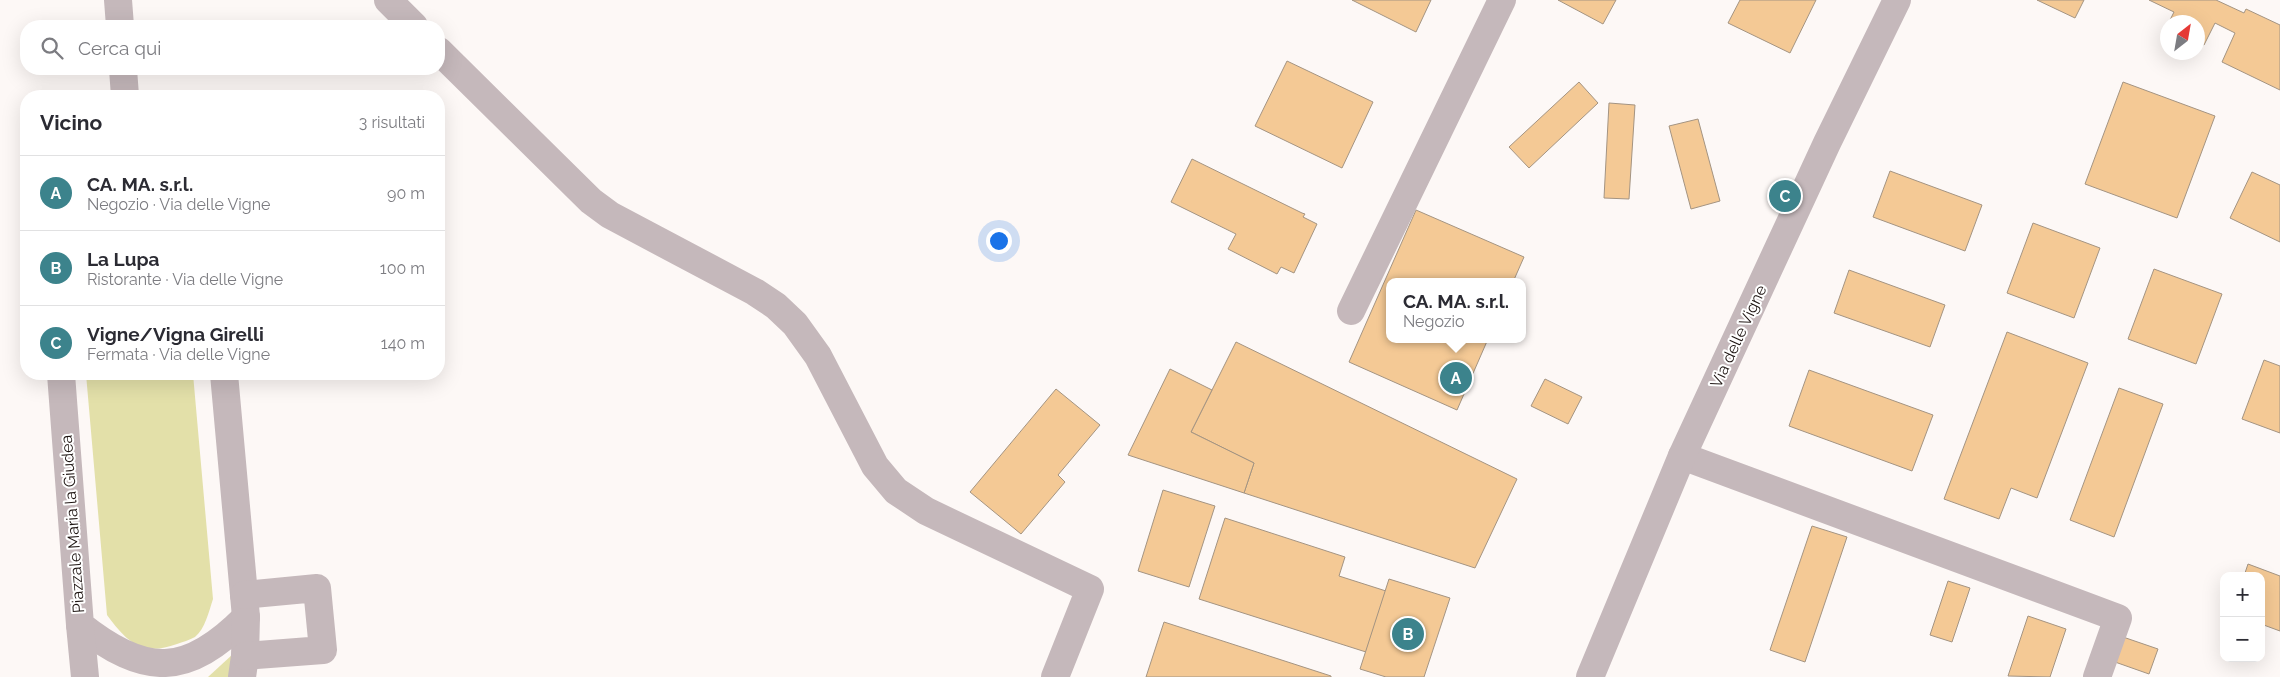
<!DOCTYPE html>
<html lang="it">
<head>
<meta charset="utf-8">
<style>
	body { margin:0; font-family:Raleway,sans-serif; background:#f7f7f7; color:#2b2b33 }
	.controls { position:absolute; right:15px; bottom:15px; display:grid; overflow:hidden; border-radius:10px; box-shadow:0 5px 20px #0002 }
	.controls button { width:45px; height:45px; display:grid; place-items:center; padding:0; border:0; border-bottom:1px solid #e1e1e2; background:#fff; color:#2b2b33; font:25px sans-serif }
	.compass { position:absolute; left:2160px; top:15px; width:45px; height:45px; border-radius:50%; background:#fff; box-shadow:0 5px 20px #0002; rotate:31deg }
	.you { position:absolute; left:998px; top:240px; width:18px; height:18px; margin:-12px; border:4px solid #fff; border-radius:50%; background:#1a73e8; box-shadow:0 0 0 8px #1a73e833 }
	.badge { display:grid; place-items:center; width:32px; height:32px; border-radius:50%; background:#3c838c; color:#fff; font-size:16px; font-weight:700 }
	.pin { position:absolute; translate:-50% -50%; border:2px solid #fff; box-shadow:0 1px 5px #0006 }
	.popup { position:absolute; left:1386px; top:278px; width:140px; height:65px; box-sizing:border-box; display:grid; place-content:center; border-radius:10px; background:#fff; filter:drop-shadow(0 1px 4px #0005); font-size:16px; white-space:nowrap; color:#7c7c81 }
	.popup b { font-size:19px; color:#2b2b33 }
	.popup::after { content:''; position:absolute; left:50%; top:100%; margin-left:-10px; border:10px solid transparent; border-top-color:#fff }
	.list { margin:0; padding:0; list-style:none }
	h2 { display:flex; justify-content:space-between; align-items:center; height:65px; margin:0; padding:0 20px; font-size:21px }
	h2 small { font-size:16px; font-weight:400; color:#7c7c81 }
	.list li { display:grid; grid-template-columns:32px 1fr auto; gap:15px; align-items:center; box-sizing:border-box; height:75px; padding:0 20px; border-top:1px solid #e1e1e2 }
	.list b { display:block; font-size:19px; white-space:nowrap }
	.list p { margin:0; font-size:16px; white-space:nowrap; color:#7c7c81 }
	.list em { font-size:16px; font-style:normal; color:#7c7c81 }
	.icon { flex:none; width:28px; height:28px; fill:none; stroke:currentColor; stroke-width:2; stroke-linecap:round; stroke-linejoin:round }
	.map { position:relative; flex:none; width:2280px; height:677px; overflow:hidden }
	.search { position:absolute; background:#fff; box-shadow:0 5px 20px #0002; left:20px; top:20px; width:425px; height:55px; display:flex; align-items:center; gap:12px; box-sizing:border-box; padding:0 18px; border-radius:20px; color:#7c7c81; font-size:19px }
	.panel { position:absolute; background:#fff; box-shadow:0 5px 20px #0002; left:20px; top:90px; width:425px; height:290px; border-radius:20px }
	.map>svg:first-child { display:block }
	.green { fill:#e3e0a9 }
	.building { fill:#f4c995; stroke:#a49482 }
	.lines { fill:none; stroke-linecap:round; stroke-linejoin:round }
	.minor { stroke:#c5b8bb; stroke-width:28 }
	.labels { text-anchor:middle; stroke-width:4; stroke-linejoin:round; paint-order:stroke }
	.street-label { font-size:16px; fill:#1c1310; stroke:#fff }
</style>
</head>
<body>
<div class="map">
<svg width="2280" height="677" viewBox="0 0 2280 677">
	<rect width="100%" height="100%" fill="#fdf8f6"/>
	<!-- green -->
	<g class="green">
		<path d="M86,374H193L213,599C209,611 205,629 195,637C190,640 182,642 177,644C142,657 127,642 107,615Z"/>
		<path d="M233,654L232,677H208Z"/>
	</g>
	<!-- building -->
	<g class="building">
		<path d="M1352,0H1431L1416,32Z"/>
		<path d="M1558,0H1616L1603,24Z"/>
		<path d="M1740,0H1816L1790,53L1728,23Z"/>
		<path d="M2037,0H2084L2075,18Z"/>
		<path d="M2149,0H2216L2244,13L2246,9L2280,25V90L2222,62L2235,33L2215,23L2204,45L2198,42V22H2169L2174,12Z"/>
		<path d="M1287,61L1373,102L1342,168L1255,126Z"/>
		<path d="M1579,82L1598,103L1529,168L1509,147Z"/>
		<path d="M2123,82L2215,116L2177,218L2085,184Z"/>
		<path d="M1609,103L1635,105L1629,199L1604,198Z"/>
		<path d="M1698,119L1720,201L1691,209L1669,126Z"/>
		<path d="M1192,159L1302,213L1305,214L1303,217L1317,224L1294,273L1281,267L1277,274L1228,249L1236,234L1171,202Z"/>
		<path d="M1890,171L1982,205L1965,251L1873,217Z"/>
		<path d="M2252,172L2280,185V242L2230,218Z"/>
		<path d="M1416,210L1524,257L1513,282H1390V339H1488L1457,410L1349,362Z"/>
		<path d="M2033,223L2100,248L2074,318L2007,293Z"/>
		<path d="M2154,269L2222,294L2196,364L2128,339Z"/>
		<path d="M1849,270L1945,305L1930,347L1834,313Z"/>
		<path d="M2007,332L2088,363L2037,498L2011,488L1999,519L1944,499Z"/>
		<path d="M1236,342L1517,479L1475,568L1244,493L1254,463L1191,432Z"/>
		<path d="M2264,360L2280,366V433L2242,419Z"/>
		<path d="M1170,369L1212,390L1191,432L1254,463L1244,493L1128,455Z"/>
		<path d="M1809,370L1933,415L1912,471L1789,426Z"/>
		<path d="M1545,379L1582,397L1568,424L1531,406Z"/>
		<path d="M2119,388L2163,404L2114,537L2070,520Z"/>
		<path d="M1056,389L1100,425L1058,475L1065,482L1021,534L970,492Z"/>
		<path d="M1163,490L1215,506L1189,587L1138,571Z"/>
		<path d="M1225,518L1345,557L1339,576L1386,591L1366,652L1199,599Z"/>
		<path d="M1812,526L1847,537L1805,662L1770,650Z"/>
		<path d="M2248,564L2280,576V631L2261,624V576H2244Z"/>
		<path d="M1389,579L1450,598L1424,677H1386L1360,669Z"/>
		<path d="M1948,581L1970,588L1952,642L1930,635Z"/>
		<path d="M2028,616L2066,629L2050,677L2008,676Z"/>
		<path d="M1164,622L1331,676V677H1146Z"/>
		<path d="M2123,637L2158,649L2149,674L2115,662Z"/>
	</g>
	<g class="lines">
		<!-- minor -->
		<g class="minor">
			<path d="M118,0L120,26"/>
			<path d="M388,0L414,26"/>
			<path d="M439,51L591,201L610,215L755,292L776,306L795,324L818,356L875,466L896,491L926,511L1090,589L1055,677"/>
			<path d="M123,69L125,96"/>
			<path d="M1351,311L1502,0"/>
			<path d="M61,374L80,625C145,677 187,677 246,617"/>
			<path d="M224,374L246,617L245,656L242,677"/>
			<path d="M1682,456L2118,618L2097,677"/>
			<path d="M244,595L317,588L323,650L245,656"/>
			<path d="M80,625L85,677"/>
			<path d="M1590,677L1682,456L1827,143L1897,0"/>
		</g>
	</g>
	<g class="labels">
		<!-- street labels -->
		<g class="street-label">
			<text transform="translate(1738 336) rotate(-65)" y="6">Via delle Vigne</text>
			<text transform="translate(72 524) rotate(-94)" y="6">Piazzale Maria la Giudea</text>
		</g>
	</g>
</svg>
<div class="controls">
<button>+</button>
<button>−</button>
</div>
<svg class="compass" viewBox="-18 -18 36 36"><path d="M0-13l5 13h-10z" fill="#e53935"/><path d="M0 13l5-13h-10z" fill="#7c7c81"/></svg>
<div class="you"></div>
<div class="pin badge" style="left:1456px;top:378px">A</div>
<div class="popup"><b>CA. MA. s.r.l.</b>Negozio</div>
<div class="pin badge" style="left:1408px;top:634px">B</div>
<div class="pin badge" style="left:1785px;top:196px">C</div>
<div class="search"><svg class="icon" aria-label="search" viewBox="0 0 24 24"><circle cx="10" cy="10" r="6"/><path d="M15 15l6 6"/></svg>Cerca qui</div>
<section class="panel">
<h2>Vicino<small>3 risultati</small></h2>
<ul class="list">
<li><span class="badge">A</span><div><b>CA. MA. s.r.l.</b><p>Negozio · Via delle Vigne</p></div><em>90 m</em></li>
<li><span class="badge">B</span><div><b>La Lupa</b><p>Ristorante · Via delle Vigne</p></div><em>100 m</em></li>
<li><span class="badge">C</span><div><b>Vigne/Vigna Girelli</b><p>Fermata · Via delle Vigne</p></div><em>140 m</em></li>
</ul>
</section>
</div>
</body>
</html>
